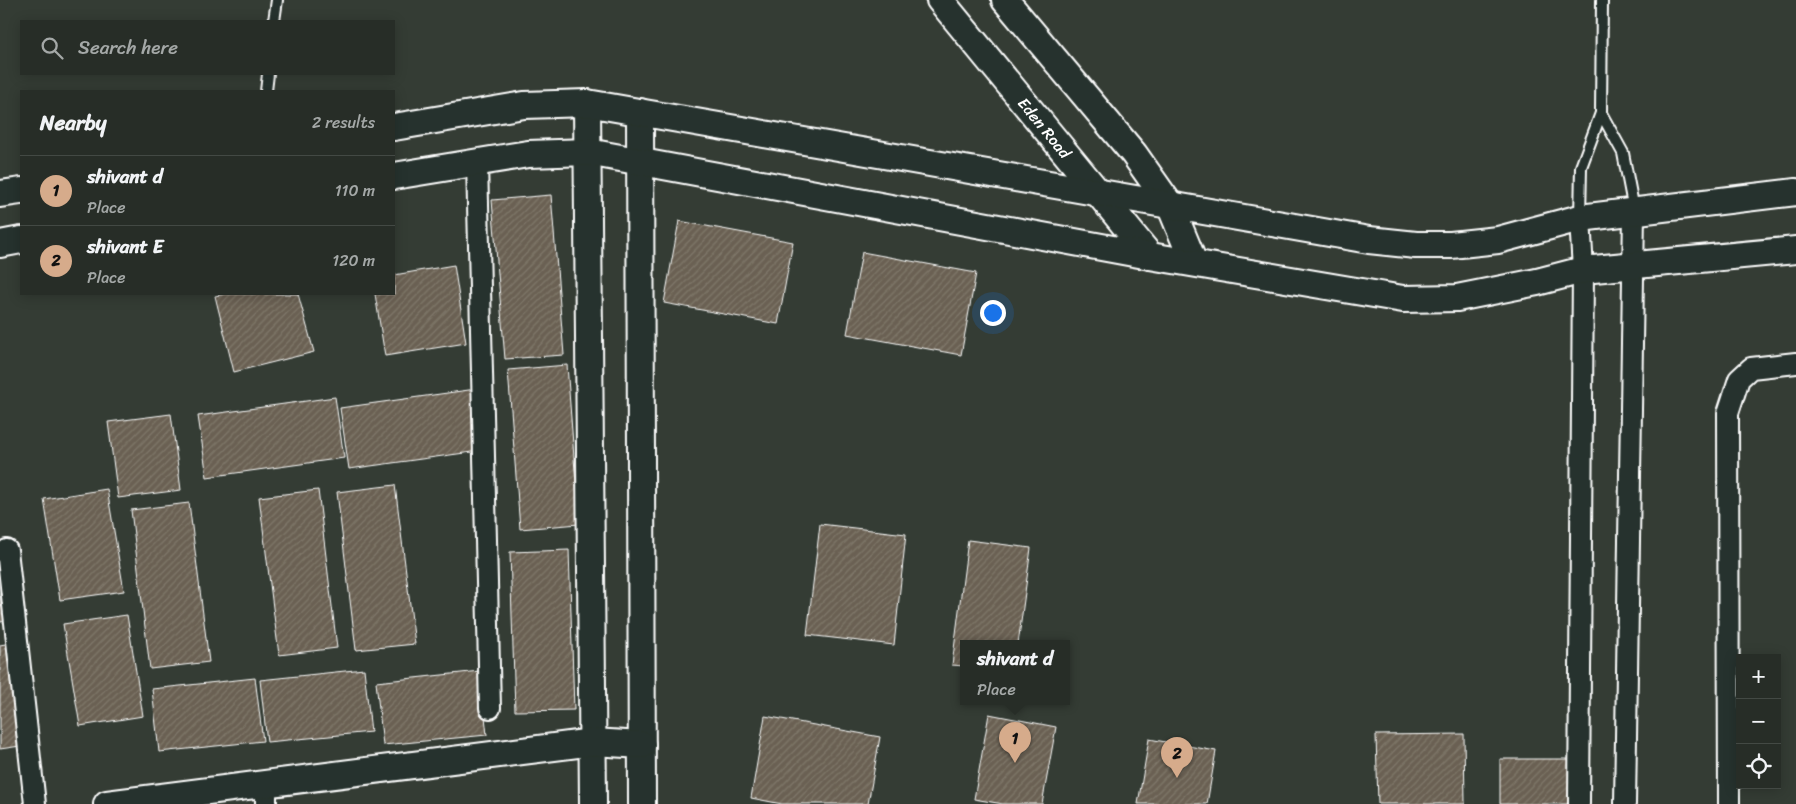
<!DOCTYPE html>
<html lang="en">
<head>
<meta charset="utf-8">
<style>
	body { margin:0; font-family:Sriracha,sans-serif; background:#333933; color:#f1f3f6 }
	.controls { position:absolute; right:15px; bottom:15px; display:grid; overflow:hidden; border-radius:0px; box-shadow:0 2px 12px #0003 }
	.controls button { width:45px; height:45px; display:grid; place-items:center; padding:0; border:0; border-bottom:1px solid #434944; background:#272d27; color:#f1f3f6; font:25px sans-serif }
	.you { position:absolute; left:992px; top:312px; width:18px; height:18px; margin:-12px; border:4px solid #fff; border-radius:50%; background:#1a73e8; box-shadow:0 0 0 8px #1a73e833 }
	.badge { display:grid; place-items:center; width:32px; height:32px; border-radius:50%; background:#d6ab8b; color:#111; font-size:16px; font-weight:700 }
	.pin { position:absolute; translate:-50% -41px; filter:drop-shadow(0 1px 2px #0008) }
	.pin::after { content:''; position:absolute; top:26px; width:18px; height:15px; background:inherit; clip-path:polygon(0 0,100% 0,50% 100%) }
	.popup { position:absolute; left:960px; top:640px; width:110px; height:65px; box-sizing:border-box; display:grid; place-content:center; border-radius:0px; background:#272d27; filter:drop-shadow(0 1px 4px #0005); font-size:16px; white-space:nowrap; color:#a4a8a7 }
	.popup b { font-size:19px; color:#f1f3f6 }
	.popup::after { content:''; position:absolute; left:50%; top:100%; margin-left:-10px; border:10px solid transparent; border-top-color:#272d27 }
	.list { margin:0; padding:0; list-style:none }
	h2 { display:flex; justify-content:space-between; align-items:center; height:65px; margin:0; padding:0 20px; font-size:21px }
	h2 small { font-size:16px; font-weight:400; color:#a4a8a7 }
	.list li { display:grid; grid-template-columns:32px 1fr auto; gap:15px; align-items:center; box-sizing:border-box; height:70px; padding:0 20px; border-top:1px solid #434944 }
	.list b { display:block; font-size:19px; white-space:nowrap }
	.list p { margin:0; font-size:16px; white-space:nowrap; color:#a4a8a7 }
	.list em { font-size:16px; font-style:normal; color:#a4a8a7 }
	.icon { flex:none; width:28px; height:28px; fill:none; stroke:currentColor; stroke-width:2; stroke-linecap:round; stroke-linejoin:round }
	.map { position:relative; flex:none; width:1796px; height:804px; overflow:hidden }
	.search { position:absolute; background:#272d27; box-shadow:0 2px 12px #0003; left:20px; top:20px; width:375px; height:55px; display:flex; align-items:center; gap:12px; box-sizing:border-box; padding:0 18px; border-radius:0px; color:#a4a8a7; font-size:19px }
	.panel { position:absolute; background:#272d27; box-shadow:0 2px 12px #0003; left:20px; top:90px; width:375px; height:205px; border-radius:0px }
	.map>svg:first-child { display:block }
	.building { fill:url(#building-hatch); stroke:#fff }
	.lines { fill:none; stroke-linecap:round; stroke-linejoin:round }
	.service-casing { stroke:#fff; stroke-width:14 }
	.minor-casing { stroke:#fff; stroke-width:24 }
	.tertiary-casing { stroke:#fff; stroke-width:30 }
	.service { stroke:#26332d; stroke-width:10 }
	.minor { stroke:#26332d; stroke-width:20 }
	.tertiary { stroke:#26332d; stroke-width:26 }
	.labels { text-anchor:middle; stroke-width:4.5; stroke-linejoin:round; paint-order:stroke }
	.street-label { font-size:16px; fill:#fff; stroke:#26332d }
</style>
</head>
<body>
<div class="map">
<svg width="1796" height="804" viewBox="0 0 1796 804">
	<defs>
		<pattern id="building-hatch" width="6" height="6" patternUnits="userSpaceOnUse" patternTransform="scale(1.25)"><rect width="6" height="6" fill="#6a6152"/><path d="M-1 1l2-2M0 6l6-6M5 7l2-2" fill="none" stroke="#80796c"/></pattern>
	</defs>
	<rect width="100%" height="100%" fill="#343c34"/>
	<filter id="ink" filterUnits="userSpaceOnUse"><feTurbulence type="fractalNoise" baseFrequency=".02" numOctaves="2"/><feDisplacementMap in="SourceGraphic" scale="10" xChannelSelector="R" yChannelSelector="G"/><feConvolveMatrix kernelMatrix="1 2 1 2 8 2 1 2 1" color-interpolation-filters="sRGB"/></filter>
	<g filter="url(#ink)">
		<!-- building -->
		<g class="building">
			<path d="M551,195L564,355L505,359L492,200Z"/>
			<path d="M679,221L793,242L778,324L664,303Z"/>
			<path d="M862,252L976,273L961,355L847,334Z"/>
			<path d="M454,265L466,343L385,356L375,294H394V275Z"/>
			<path d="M225,294H298L314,352L234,372L215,296Z"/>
			<path d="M567,365L579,524L520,529L508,370Z"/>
			<path d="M476,389L479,451L349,469L340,408Z"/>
			<path d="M335,397L344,458L207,477L198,416Z"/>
			<path d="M171,414L181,490L118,498L108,422Z"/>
			<path d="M395,485L415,644L356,650L337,492Z"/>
			<path d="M107,489L124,591L60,600L44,499Z"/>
			<path d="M318,490L337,648L279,655L259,497Z"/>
			<path d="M189,503L209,662L150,669L131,510Z"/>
			<path d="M820,524L906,534L894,645L807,635Z"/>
			<path d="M968,540L1031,548L1018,644H964V666L952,665Z"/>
			<path d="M569,550L574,710L515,711L510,552Z"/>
			<path d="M0,559L10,621L0,622Z"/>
			<path d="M127,615L143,716L80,726L63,624Z"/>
			<path d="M11,643L27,745L0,749V645Z"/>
			<path d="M364,669L371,732L267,742L260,680Z"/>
			<path d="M480,671L487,735L383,745L376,682Z"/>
			<path d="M255,678L263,741L159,752L152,689Z"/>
			<path d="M989,714L1056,727L1042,804H1003L974,799Z"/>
			<path d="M765,716L880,737L868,804H782L751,798Z"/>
			<path d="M1464,734L1465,804H1378L1376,735Z"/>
			<path d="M1149,739L1216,751L1207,804H1138Z"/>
			<path d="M1500,759H1574L1575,804H1500Z"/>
		</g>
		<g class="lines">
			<!-- service casing -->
			<g class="service-casing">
				<g id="service">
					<path d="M274,21L277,0"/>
					<path d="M266,91L268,74"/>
					<path d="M1601,113L1623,153L1634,210"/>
					<path d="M1580,218L1581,167L1601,113L1602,0"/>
				</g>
			</g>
			<!-- minor casing -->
			<g class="minor-casing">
				<g id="minor">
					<path d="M477,162L490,708"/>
					<path d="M7,550L35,804"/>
					<path d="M266,804V784"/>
					<path d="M1579,804L1583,270L1580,218"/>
					<path d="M1625,804L1634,212"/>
					<path d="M1729,804L1728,413L1739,379L1751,368L1796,363"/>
				</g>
			</g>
			<!-- tertiary casing -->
			<g class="tertiary-casing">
				<g id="tertiary">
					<path id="s1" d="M940,0L1150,256"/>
					<path d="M1005,0L1134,154L1170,205L1194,263"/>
					<path d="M587,103L593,804"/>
					<path d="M640,112L642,804"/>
					<path d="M394,127L524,105L587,103L1369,240L1416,245H1451L1498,240L1580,218L1796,192"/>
					<path d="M394,176L528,154L588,152L1150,256L1403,299L1457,298L1537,282L1583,270L1796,250"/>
					<path d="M0,194L21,191"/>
					<path d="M0,244L21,240"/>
					<path d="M107,804L593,742L642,745"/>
				</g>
			</g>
			<!-- service -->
			<use href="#service" class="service"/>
			<!-- minor -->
			<use href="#minor" class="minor"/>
			<!-- tertiary -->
			<use href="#tertiary" class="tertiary"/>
		</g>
	</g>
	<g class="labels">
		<!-- street labels -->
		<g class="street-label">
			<text dy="6" stroke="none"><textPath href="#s1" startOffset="165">Eden Road</textPath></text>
		</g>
	</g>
</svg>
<div class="controls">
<button>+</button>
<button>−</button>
<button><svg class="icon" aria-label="locate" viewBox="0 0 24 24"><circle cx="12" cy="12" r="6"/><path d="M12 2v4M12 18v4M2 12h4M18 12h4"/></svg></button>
</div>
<div class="you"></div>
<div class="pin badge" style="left:1015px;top:763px">1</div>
<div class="popup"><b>shivant d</b>Place</div>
<div class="pin badge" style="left:1177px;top:778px">2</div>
<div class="search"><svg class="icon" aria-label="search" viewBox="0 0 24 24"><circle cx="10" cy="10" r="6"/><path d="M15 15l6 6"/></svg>Search here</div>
<section class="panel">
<h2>Nearby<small>2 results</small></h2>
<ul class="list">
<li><span class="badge">1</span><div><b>shivant d</b><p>Place</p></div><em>110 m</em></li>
<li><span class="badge">2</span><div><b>shivant E</b><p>Place</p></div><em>120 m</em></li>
</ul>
</section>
</div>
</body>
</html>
